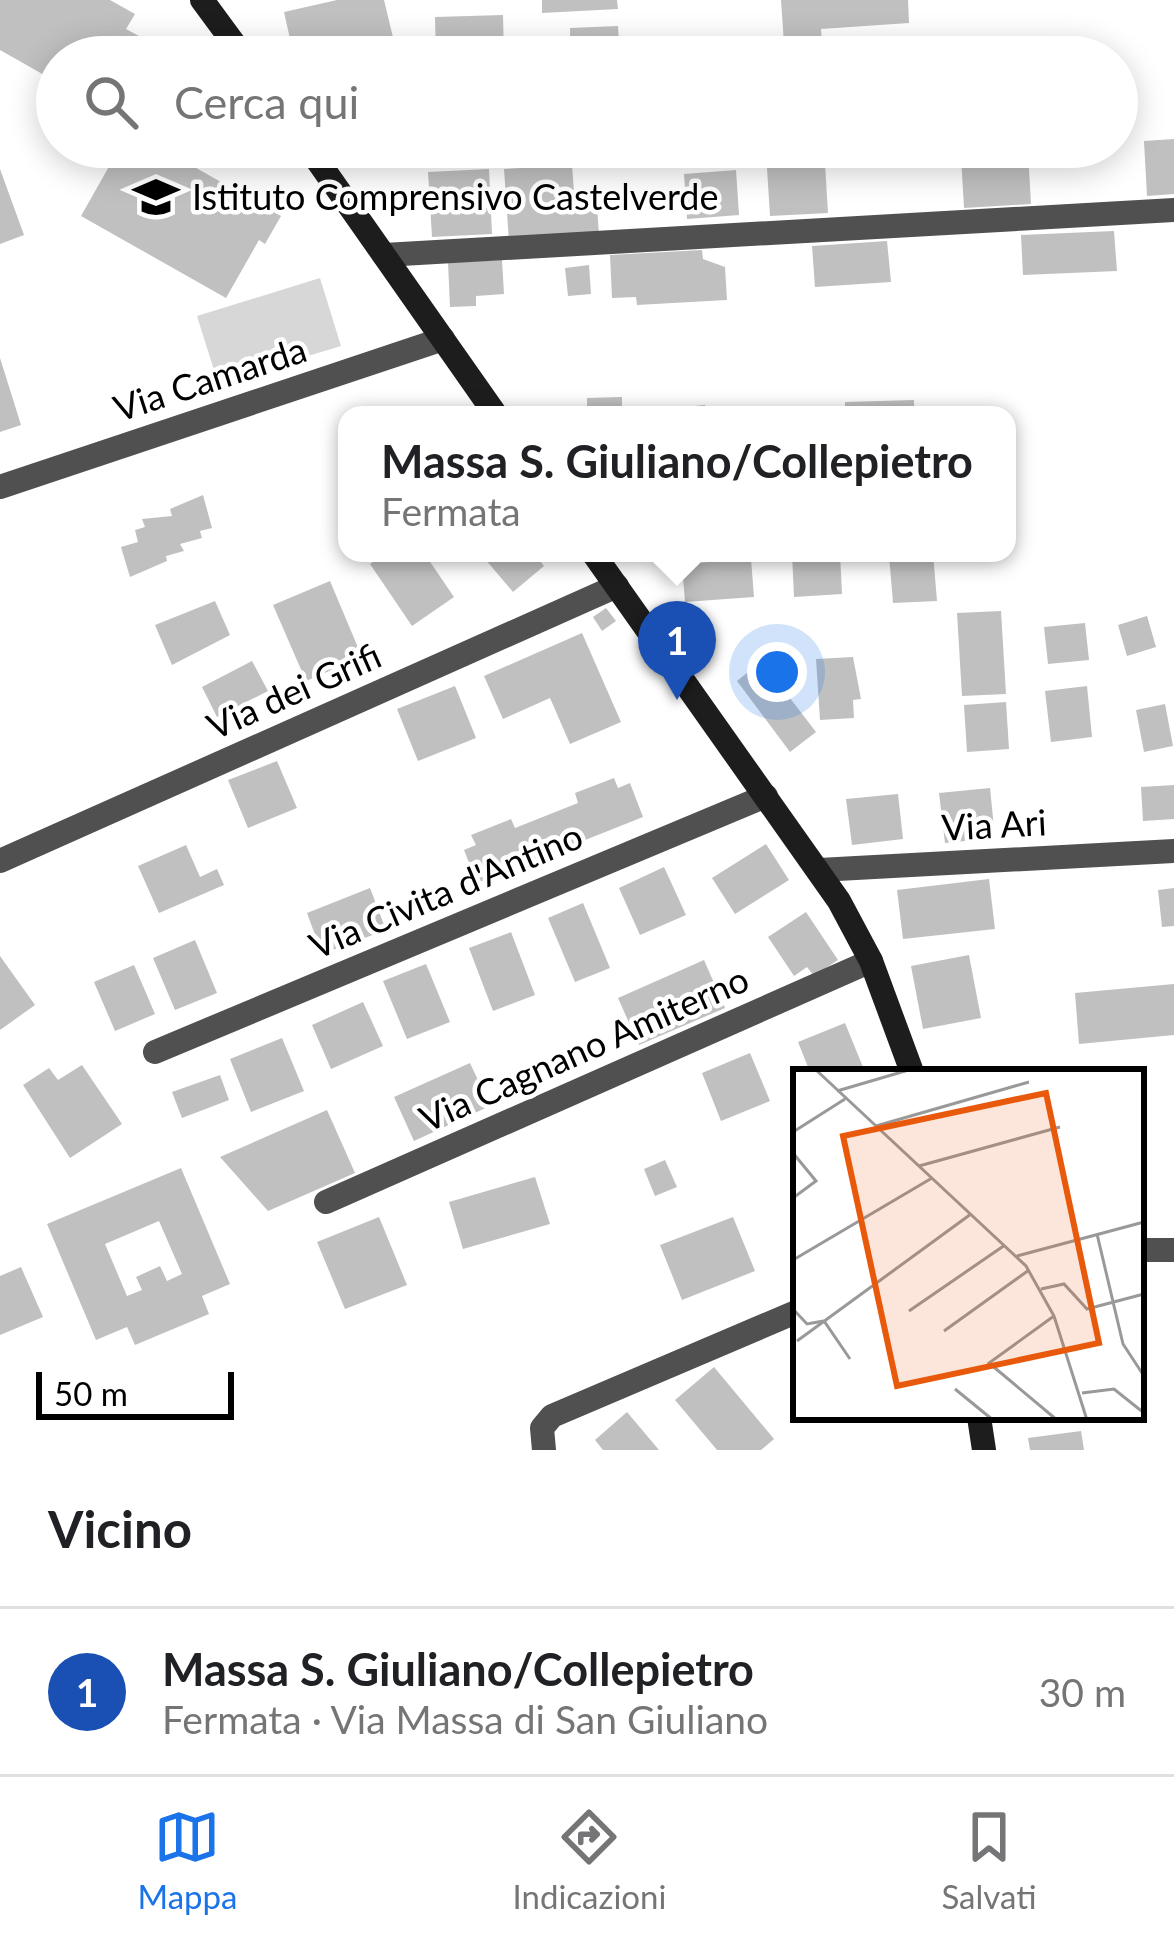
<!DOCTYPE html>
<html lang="it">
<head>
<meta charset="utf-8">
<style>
	body { margin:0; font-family:Lato,sans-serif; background:#f2f2f2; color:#202124 }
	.scale { position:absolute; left:36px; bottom:30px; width:198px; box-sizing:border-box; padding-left:12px; border:6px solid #000; border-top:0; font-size:33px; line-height:42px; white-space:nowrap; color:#000; -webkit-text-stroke:9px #fff; paint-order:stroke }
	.you { position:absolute; left:777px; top:672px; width:42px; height:42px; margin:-30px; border:9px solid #fff; border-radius:50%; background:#1a73e8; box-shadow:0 0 0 18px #1a73e833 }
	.badge { display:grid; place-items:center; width:78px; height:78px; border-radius:50%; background:#1a73e8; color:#fff; font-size:39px; font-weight:700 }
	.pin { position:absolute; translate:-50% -99px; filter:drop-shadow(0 3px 6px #0008) }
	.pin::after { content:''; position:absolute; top:63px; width:42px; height:36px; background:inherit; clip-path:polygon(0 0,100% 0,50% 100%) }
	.popup { position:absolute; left:338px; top:406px; width:678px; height:156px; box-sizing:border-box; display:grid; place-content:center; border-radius:24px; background:#fff; filter:drop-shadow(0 3px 9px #0005); font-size:39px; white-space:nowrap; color:#757577 }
	.popup b { font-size:45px; color:#202124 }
	.popup::after { content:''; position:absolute; left:50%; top:100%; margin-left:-24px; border:24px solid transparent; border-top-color:#fff }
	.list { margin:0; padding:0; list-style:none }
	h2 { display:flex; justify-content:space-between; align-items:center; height:156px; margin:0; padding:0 48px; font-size:51px }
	h2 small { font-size:39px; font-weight:400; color:#757577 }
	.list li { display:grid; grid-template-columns:78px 1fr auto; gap:36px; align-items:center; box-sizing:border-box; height:168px; padding:0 48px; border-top:3px solid #e0e0e0 }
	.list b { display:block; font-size:45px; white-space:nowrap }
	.list p { margin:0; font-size:39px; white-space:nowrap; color:#757577 }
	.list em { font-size:39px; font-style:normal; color:#757577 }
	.icon { flex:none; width:66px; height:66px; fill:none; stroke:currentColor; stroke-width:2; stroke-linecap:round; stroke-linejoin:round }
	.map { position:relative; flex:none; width:1174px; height:1450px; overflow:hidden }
	.search { position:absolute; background:#fff; box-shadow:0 6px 30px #0003; left:36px; right:36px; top:36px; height:132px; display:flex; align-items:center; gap:30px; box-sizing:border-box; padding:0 42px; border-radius:66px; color:#757577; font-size:45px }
	.sheet { height:324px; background:#fff }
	nav { display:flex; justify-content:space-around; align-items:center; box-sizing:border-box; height:168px; border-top:3px solid #e0e0e0; background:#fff; font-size:33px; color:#757577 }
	nav a { display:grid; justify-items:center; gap:6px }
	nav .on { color:#1a73e8 }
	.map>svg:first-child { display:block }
	.green { fill:#d7d7d7 }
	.building { fill:#c0c0c0; fill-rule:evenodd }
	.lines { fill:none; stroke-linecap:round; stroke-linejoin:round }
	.street { stroke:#505050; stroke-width:24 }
	.secondary { stroke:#1d1d1d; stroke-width:24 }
	.labels { text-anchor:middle; stroke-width:9; stroke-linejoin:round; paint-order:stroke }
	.poi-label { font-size:36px; fill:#000; stroke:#fff; text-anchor:start }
	.street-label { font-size:36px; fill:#000; stroke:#fff }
	.inset-road { fill:none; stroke:#999; stroke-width:3 }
	.view { fill:#e8590c; fill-opacity:0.15; stroke:#e8590c; stroke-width:6 }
	.inset-edge { fill:none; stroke:#000; stroke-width:6 }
</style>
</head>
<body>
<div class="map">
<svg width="1174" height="1450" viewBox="0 0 1174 1450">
	<rect width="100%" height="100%" fill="#fff"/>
	<!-- green -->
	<path class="green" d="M320,278L341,346L218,383L197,316Z"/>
	<!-- building -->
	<g class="building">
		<path d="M0,0H110L135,14L126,29L150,42L143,54L149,57H77L69,52L57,57L53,80L0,50Z"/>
		<path d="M337,0H384L397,54L294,57L284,12Z"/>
		<path d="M542,0H617L618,9L542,13Z"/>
		<path d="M781,0H908L909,23L821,29L822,42L784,44Z"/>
		<path d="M503,15L504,56L436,57L435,17Z"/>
		<path d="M618,26L620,57H563V49L570,48V28Z"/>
		<path d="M1174,139V194L1147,196L1144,141Z"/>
		<path d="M120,147H189L182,160L281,216L265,244L259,240L226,298L81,216Z"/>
		<path d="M1028,152L1031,204L964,208L961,156Z"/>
		<path d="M825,164L828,213L770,216L767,168Z"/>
		<path d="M572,165L574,192L596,190L599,236L509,242L504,169Z"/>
		<path d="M0,169L24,235L0,244Z"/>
		<path d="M489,169L492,234L432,237L428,172Z"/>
		<path d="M736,170L739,215L687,219L684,174Z"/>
		<path d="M1114,231L1117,271L1023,275L1021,235Z"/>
		<path d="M887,241L891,282L815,287L812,246Z"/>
		<path d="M702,250L703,259L725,267L727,300L637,305L636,297L612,298L610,255Z"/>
		<path d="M502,260L504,294L476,296V306L450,307L448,262Z"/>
		<path d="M589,265L591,294L568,296L565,268Z"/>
		<path d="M0,358L21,425L0,432Z"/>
		<path d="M622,397V415H587V398Z"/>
		<path d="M914,400V415H845V402Z"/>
		<path d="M705,405L706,415H676L675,408Z"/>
		<path d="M203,495L212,528L200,531L202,538L180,544L184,551L166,556L167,561L130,577L121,547L138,542L135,530L145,527L142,519L172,516L170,509Z"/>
		<path d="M387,553H424L454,597L412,626L370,564Z"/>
		<path d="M480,553H534L544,566L513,592Z"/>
		<path d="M792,553H840L842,594L794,597Z"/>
		<path d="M924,553H933L937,601L893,603L889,555Z"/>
		<path d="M751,559L754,597L685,602L682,564Z"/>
		<path d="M330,581L362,657L306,681L273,605Z"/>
		<path d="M215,601L230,635L172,665L155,625Z"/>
		<path d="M606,608L616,621L602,631L593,617Z"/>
		<path d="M1001,611L1006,694L962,696L957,613Z"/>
		<path d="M1147,616L1156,647L1127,656L1118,625Z"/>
		<path d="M1085,623L1089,660L1048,664L1044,627Z"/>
		<path d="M582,633L621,722L570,744L550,698L503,719L484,676Z"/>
		<path d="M853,657L861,699L853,700L854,718L820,720L816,659Z"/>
		<path d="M252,661L268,691L217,717L202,687Z"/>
		<path d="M753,668L758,675L767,668L816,732L790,752L737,681Z"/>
		<path d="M455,686L476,738L418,761L397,709Z"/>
		<path d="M1087,686L1092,737L1051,742L1045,691Z"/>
		<path d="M1006,702L1009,749L967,752L964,705Z"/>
		<path d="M1165,704L1173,746L1144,752L1136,710Z"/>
		<path d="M277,761L297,808L248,828L228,780Z"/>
		<path d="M614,778L618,788L630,783L643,817L477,883L464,850L476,845L471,835L511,819L515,828L578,803L575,793Z"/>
		<path d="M1174,785V819L1143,821L1141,787Z"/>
		<path d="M990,788L995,838L945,843L939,793Z"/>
		<path d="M898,794L903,839L852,845L846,799Z"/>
		<path d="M766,844L789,880L735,914L712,878Z"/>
		<path d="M186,845L200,877L217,869L224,885L159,913L138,866Z"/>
		<path d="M664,867L686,915L640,935L619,888Z"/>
		<path d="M989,879L995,929L903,939L897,890Z"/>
		<path d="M370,888L386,930L322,954L307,913Z"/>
		<path d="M1174,888V926L1162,927L1158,890Z"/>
		<path d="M583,903L610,968L575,982L548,918Z"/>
		<path d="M806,912L838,960L814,976L807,967L794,976L768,937Z"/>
		<path d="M511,932L535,995L493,1011L469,948Z"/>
		<path d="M195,940L217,993L175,1010L153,958Z"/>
		<path d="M969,955L981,1018L923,1029L911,966Z"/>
		<path d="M0,956L35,1005L0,1030Z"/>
		<path d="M704,960L725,1008L639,1045L618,998Z"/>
		<path d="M426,964L450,1022L407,1039L383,981Z"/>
		<path d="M134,965L155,1014L115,1031L94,982Z"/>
		<path d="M1174,984V1035L1079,1044L1075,993Z"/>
		<path d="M363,1002L383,1046L331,1069L312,1025Z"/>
		<path d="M845,1023L865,1072H810L798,1042Z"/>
		<path d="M282,1038L304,1091L251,1112L230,1059Z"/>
		<path d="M750,1053L770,1101L721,1121L702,1073Z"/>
		<path d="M470,1063L490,1106L414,1141L394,1097Z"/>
		<path d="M82,1065L122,1124L70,1158L23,1085L49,1068L58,1080Z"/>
		<path d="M220,1075L229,1100L182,1118L172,1092Z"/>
		<path d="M327,1110L355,1173L268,1211L220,1157Z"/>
		<path d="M665,1160L677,1187L655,1196L644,1169Z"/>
		<path d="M181,1168L230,1284L202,1296L209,1314L135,1345L127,1327L96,1340L47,1224ZM159,1221L182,1274L167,1281L160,1266L136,1277L142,1290L127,1296L105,1244Z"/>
		<path d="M535,1177L550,1224L463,1249L449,1202Z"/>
		<path d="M379,1217L407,1285L345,1309L317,1242Z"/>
		<path d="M733,1217L755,1271L682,1300L660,1245Z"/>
		<path d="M21,1267L43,1317L0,1335V1276Z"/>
		<path d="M714,1367L774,1439L761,1450H717L675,1400Z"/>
		<path d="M627,1412L659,1450H603L595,1440Z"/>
		<path d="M1081,1431L1084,1450H1030L1028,1438Z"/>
	</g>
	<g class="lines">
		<!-- street -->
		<g class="street">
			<path d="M384,255L1174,210"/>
			<path d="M0,487L443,339"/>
			<path d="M0,861L617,586"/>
			<path d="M819,870L1174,851"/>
			<path d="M155,1052L766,796"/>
			<path d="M326,1202L871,961"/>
			<path d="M1141,1250H1174"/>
			<path d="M544,1450L542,1428L552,1416L796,1312"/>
		</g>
		<!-- secondary -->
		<g class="secondary">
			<path d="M202,0L244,57"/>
			<path d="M308,147L496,415"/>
			<path d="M593,553L839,901L871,961L912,1072"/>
			<path d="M979,1417L984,1450"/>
		</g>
	</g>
	<!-- icons -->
	<defs>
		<g id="school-bare" transform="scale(3.6)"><path d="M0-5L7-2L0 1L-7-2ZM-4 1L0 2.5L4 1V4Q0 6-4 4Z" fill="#000" stroke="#fff" stroke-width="2.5" paint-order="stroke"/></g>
	</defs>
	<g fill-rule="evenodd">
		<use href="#school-bare" x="156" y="197"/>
	</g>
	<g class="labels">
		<!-- poi labels -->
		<g class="poi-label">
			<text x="192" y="210">Istituto Comprensivo Castelverde</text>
		</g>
		<!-- street labels -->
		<g class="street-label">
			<text transform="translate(210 379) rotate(-18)" y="13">Via Camarda</text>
			<text transform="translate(294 691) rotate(-24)" y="13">Via dei Grifi</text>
			<text transform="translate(994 825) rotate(-3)" y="13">Via Ari</text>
			<text transform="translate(446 891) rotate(-23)" y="13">Via Civita d'Antino</text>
			<text transform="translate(584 1049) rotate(-24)" y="13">Via Cagnano Amiterno</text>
		</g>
	</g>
	<!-- overview -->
	<g transform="translate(793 1069)">
		<rect width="351" height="351" fill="#fff"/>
		<path class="inset-road" d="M22,0L233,197L261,247L294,351M44,22L119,0M83,57L236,13M0,63L52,30M0,84L23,112L0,129M126,97L267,58M304,165L330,275L351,307M224,187L351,153M0,191L139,109M248,220L271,215L294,240L351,225M0,240L14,255L31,252L57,290M116,242L212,176M261,247L196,294L264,351M151,262L236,201M4,272L178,145M162,320L200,351M289,324L321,320L351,344"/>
		<path class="view" d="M253,24L306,274L104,317L50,67Z"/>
		<rect width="351" height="351" class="inset-edge"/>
	</g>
</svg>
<div class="scale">50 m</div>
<div class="you"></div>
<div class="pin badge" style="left:677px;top:700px;background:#1a4fb4">1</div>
<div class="popup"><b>Massa S. Giuliano/Collepietro</b>Fermata</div>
<div class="search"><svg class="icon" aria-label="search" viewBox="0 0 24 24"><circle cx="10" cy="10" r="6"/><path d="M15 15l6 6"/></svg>Cerca qui</div>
</div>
<section class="sheet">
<h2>Vicino<small></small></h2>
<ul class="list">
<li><span class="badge" style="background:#1a4fb4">1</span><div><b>Massa S. Giuliano/Collepietro</b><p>Fermata · Via Massa di San Giuliano</p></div><em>30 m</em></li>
</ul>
</section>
<nav>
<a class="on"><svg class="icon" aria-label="map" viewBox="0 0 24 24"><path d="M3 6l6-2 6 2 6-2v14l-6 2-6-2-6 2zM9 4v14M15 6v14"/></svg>Mappa</a>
<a><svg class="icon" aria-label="directions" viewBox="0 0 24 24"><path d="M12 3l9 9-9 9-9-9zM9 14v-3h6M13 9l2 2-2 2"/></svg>Indicazioni</a>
<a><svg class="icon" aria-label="saved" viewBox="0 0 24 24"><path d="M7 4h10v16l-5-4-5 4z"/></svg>Salvati</a>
</nav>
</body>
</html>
